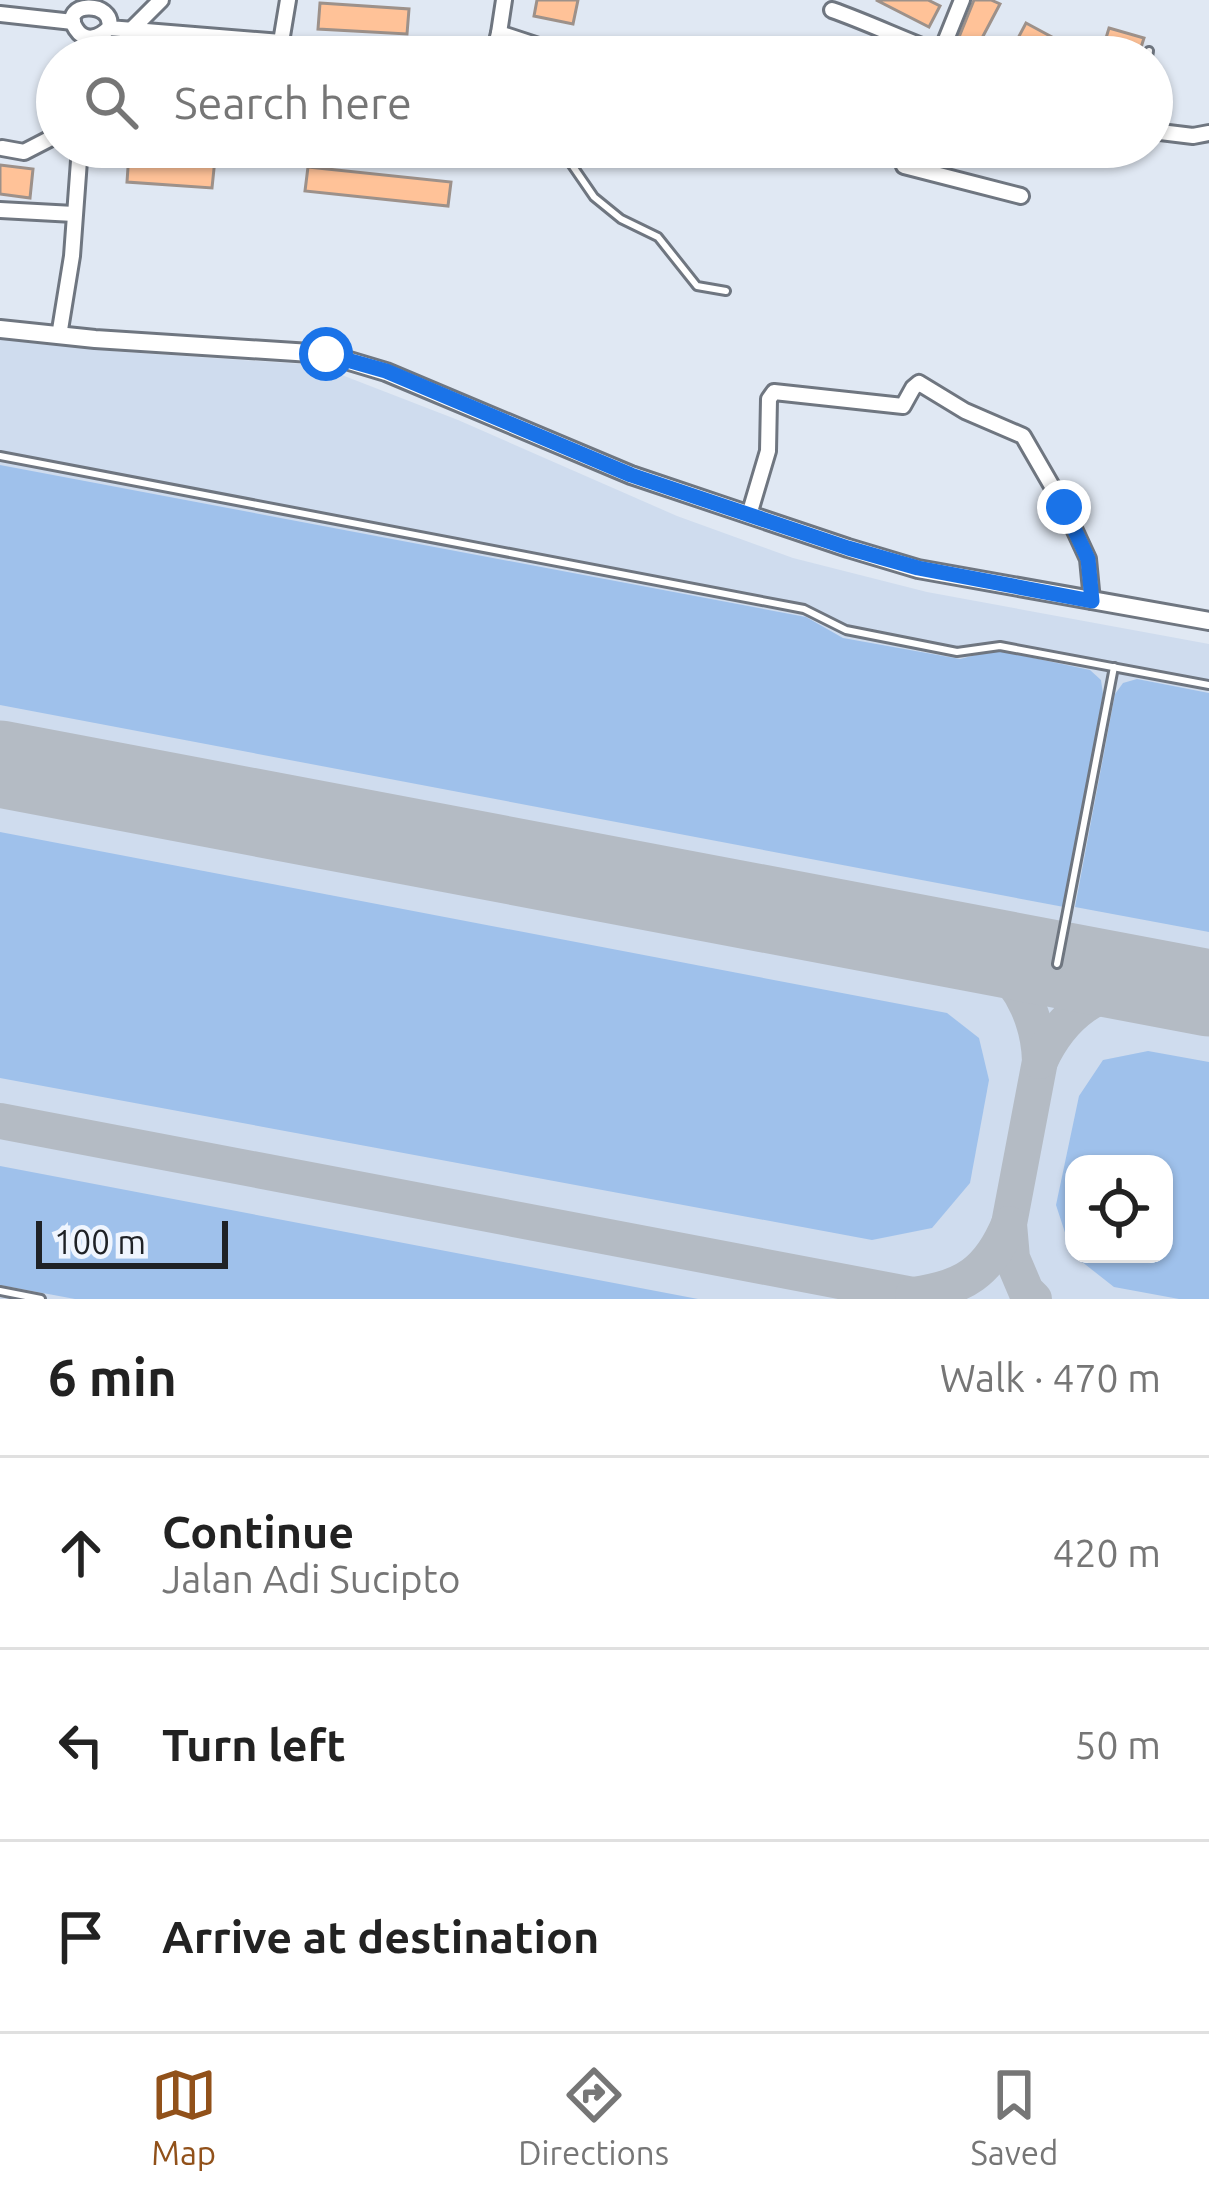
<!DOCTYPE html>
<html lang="en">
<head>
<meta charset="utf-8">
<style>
	body { margin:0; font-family:Ubuntu,sans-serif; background:#f6f6f6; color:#222 }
	.controls { position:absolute; right:36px; bottom:36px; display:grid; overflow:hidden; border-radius:24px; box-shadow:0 3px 9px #0004 }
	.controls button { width:108px; height:108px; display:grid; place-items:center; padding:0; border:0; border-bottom:3px solid #e0e0e0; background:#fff; color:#222; font:60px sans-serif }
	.scale { position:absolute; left:36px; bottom:30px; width:192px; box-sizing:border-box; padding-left:12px; border:6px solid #1f2226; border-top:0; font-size:33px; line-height:42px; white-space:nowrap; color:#1f2226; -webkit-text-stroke:9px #eff5fe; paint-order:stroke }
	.stop { position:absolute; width:36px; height:36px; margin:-27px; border:9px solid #1a73e8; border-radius:50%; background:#fff }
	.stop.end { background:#1a73e8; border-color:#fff; box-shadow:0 3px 12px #0008 }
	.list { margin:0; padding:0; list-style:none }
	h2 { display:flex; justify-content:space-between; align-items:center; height:156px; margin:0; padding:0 48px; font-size:51px }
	h2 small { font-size:39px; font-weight:400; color:#767676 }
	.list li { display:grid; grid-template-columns:78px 1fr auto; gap:36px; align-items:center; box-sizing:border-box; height:192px; padding:0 48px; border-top:3px solid #e0e0e0 }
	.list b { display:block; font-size:45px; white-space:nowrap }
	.list p { margin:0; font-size:39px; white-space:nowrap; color:#767676 }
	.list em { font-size:39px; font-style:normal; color:#767676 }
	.icon { flex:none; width:66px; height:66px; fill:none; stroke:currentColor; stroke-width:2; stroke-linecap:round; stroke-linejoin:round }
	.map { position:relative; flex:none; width:1209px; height:1299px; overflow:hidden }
	.search { position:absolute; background:#fff; box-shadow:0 3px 9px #0004; left:36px; right:36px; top:36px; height:132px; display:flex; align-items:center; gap:30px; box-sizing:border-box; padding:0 42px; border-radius:66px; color:#767676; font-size:45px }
	.sheet { height:732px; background:#fff }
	nav { display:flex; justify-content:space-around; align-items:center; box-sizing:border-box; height:168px; border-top:3px solid #e0e0e0; background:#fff; font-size:33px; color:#767676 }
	nav a { display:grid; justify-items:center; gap:6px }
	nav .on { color:#91511a }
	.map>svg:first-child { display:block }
	.built { fill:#cfdcee; fill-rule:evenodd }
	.green { fill:#9fc1eb; fill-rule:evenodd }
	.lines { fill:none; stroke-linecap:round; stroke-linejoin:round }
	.taxiway { stroke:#b4bbc4; stroke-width:36 }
	.runway { stroke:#b4bbc4; stroke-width:87 }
	.building { fill:#ffc298; stroke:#9d918a; stroke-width:3 }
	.service-casing { stroke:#6f7680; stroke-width:12 }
	.minor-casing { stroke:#6f7680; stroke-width:20 }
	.tertiary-casing { stroke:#6f7680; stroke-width:22 }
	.service { stroke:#fff; stroke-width:6 }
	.minor { stroke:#fff; stroke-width:14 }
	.tertiary { stroke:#fff; stroke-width:16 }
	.route { stroke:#1a73e8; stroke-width:15 }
</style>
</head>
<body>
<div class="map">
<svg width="1209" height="1299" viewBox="0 0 1209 1299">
	<rect width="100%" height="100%" fill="#e0e8f3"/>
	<!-- built -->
	<path class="built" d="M0,339L122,352L316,365L458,420L677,516L793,558L927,592L1209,644V1299H0ZM1074,1164H1164V1254H1074Z"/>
	<!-- green -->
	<g class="green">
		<path d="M0,465L806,617L843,638L960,659L996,650L1090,670L1101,680L1103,694L1064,907L0,705Z"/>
		<path d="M1137,679L1209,693V932L1075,907L1115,694L1123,683Z"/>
		<path d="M0,832L947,1013L979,1038L989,1080L970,1183L932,1228L872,1240L0,1078Z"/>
		<path d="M1148,1051L1209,1062V1299H1179L1114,1287L1072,1254L1056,1205L1079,1096L1103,1060ZM1074,1164H1164V1254H1074Z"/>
		<path d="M0,1166L698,1299H75L0,1285Z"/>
	</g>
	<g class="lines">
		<!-- taxiway -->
		<g class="taxiway">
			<path d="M957,945C969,951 983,956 993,963C1024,985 1039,1025 1040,1061L1009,1224L1012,1258L1026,1291L1034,1299"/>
			<path d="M1040,1061C1063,1012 1097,990 1149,982"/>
			<path d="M0,1121L934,1299"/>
			<path d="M913,1295C964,1288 989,1272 1009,1224"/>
		</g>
		<!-- runway -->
		<path class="runway" d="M0,764L1209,993"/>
	</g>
	<!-- building -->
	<g class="building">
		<path d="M537,0H578L573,24L534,16Z"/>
		<path d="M876,0H928L940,6L929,27Z"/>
		<path d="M974,0H991L1000,4L981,40L984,41L977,57L961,53L955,47Z"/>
		<path d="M320,3L409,9L407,34L318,29Z"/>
		<path d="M1026,23L1074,49L1070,57H1008Z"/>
		<path d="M1109,28L1144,38L1138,57L1103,48Z"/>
		<path d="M129,153L215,159L212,188L127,182Z"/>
		<path d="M0,165L33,169L30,198L0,194Z"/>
		<path d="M308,167L451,182L448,206L305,191Z"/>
	</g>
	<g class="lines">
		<!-- service casing -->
		<g class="service-casing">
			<g id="service">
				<path d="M1148,57L1149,51"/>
				<path d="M564,147L572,165L594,197L621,219L658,237L697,286L726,291"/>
				<path d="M0,456L804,609L846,630L957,652L1000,646L1209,685"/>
				<path d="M1057,964L1114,667"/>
				<path d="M0,1291L41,1299"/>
			</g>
		</g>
		<!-- minor casing -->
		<g class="minor-casing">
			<g id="minor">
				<path d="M504,0L499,33L572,57"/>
				<path d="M832,10C872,24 910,43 951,57"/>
				<path d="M0,14L73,22"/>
				<path d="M109,28C116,0 58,1 76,29C85,43 99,38 109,28L281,42V57"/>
				<path d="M131,30L161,0"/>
				<path d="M281,42L288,0"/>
				<path d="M88,57L89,38"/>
				<path d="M493,57L499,33"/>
				<path d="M939,57L962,0"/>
				<path d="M1152,131L1193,136L1209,133"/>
				<path d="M350,147L461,156L472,147"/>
				<path d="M905,147L901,158L904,166L1021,196"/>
				<path d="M2,148L24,152L57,135"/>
				<path d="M0,210L74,214"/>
				<path d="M59,336L72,256L80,147"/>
				<path d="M749,515L768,451L769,399L774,392L903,406L913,388L919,383L965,411L1023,436L1064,507L1088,559L1092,601"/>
			</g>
		</g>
		<!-- tertiary casing -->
		<g class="tertiary-casing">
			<path id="tertiary" d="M0,329L95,339L326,354L386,372L631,475L848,548L918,569L1209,621"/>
		</g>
		<!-- service -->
		<use href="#service" class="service"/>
		<!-- minor -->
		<use href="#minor" class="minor"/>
		<!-- tertiary -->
		<use href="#tertiary" class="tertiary"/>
	</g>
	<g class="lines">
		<!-- route -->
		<path class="route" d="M326,354L386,371L631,475L848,548L918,568L1092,601L1088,559L1064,507"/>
	</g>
</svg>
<div class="controls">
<button><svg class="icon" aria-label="locate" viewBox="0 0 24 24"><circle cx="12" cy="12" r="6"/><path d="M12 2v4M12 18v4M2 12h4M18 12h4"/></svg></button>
</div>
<div class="scale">100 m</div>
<div class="stop" style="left:326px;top:354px"></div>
<div class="stop end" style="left:1064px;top:507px"></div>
<div class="search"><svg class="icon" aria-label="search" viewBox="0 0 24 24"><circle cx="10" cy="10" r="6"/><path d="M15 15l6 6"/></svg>Search here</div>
</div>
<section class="sheet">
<h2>6 min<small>Walk · 470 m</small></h2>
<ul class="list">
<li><svg class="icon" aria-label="ahead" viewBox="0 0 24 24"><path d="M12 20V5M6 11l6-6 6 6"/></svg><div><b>Continue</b><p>Jalan Adi Sucipto</p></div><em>420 m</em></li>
<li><svg class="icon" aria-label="left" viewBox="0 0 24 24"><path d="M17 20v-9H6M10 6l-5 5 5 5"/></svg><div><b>Turn left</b></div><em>50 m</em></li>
<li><svg class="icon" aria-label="arrive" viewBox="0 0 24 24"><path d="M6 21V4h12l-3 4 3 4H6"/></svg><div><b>Arrive at destination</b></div></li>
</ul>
</section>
<nav>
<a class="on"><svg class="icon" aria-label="map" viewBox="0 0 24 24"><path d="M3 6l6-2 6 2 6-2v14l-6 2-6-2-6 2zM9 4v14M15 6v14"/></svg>Map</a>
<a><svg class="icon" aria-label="directions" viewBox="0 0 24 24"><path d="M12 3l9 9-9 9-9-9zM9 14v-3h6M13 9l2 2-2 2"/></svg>Directions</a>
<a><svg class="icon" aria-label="saved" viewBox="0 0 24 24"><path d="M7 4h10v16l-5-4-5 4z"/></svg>Saved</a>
</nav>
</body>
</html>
